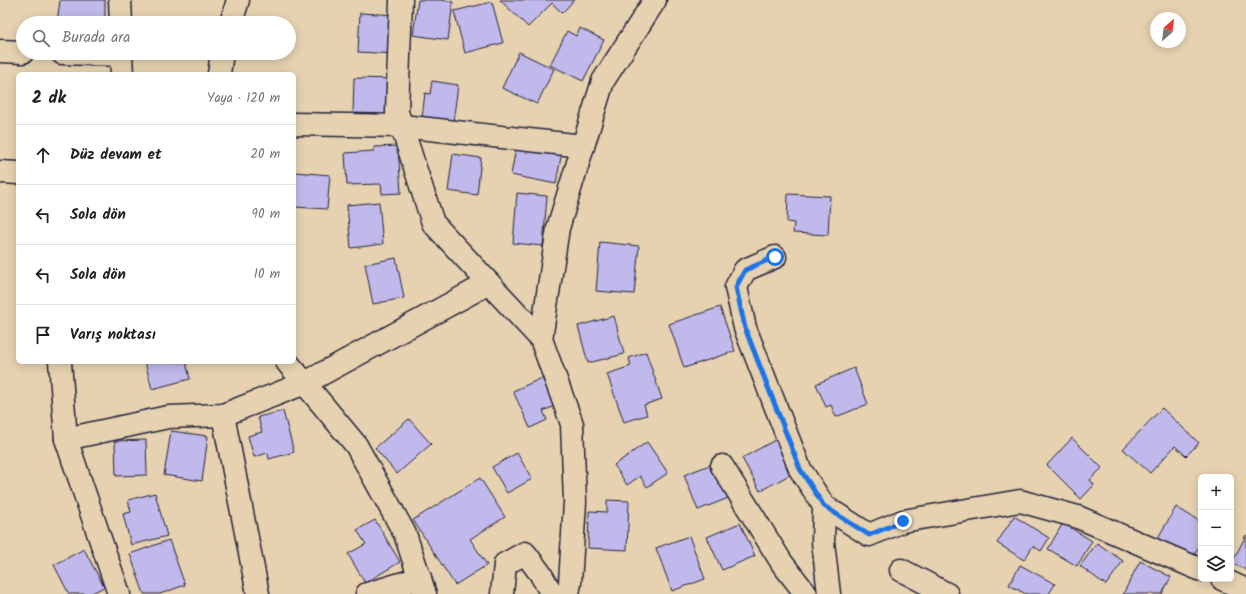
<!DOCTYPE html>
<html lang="tr">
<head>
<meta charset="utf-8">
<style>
	body { margin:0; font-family:Kalam,sans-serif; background:#f6f6f6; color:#202124 }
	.controls { position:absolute; right:12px; bottom:12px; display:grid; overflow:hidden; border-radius:6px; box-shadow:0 2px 10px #0003 }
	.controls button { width:36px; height:36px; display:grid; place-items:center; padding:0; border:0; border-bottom:1px solid #e0e0e0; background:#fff; color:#202124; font:20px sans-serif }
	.compass { position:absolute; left:1150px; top:12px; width:36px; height:36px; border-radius:50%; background:#fff; box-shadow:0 2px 10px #0003; rotate:28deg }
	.stop { position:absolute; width:12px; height:12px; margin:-9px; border:3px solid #1a73e8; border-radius:50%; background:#fff }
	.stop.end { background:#1a73e8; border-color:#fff; box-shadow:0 1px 4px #0008 }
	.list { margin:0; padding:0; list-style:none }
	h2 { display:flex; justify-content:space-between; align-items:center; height:52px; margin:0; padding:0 16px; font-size:17px }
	h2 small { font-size:13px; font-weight:400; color:#757577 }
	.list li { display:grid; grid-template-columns:26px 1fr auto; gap:12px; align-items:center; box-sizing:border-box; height:60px; padding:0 16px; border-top:1px solid #e0e0e0 }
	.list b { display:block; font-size:15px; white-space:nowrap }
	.list em { font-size:13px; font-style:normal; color:#757577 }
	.icon { flex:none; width:22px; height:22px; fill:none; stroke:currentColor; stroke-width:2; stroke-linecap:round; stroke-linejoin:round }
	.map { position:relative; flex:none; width:1246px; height:594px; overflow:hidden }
	.search { position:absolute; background:#fff; box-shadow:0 2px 10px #0003; left:16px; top:16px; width:280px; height:44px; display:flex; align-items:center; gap:10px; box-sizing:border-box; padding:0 14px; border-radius:22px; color:#757577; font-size:15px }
	.panel { position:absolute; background:#fff; box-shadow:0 2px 10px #0003; left:16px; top:72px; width:280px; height:292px; border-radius:6px }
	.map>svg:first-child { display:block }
	.building { fill:#c1b9eb; stroke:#22223b }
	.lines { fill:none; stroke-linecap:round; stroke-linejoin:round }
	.minor-casing { stroke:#22223b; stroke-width:25 }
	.minor { stroke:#e6d2b0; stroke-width:22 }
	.route { stroke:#1a73e8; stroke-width:5 }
</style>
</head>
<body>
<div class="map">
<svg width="1246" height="594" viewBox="0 0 1246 594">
	<rect width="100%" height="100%" fill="#e6d2b0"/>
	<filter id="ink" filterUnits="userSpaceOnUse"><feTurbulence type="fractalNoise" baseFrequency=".025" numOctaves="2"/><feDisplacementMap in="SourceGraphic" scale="8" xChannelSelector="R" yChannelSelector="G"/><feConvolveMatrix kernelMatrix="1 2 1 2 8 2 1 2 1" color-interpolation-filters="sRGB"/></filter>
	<g filter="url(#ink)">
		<!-- building -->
		<g class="building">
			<path d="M60,0H105V18L57,23Z"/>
			<path d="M418,0H441L453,2L448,40L413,35Z"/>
			<path d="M500,0H574L562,13L552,3L528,27Z"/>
			<path d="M492,2L503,43L465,53L454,11Z"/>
			<path d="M360,13L399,15L397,54L358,52Z"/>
			<path d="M580,28L604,40L583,81L550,65L567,31L576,36Z"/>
			<path d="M519,52L554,69L537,104L502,88Z"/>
			<path d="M354,78L396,79L395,115L353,114Z"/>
			<path d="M432,81L458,85L453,123L422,118L425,93L430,94Z"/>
			<path d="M517,142L562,151L556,184L511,175Z"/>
			<path d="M398,146L401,193L382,194L381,184L347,185L345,153L374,151V147Z"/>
			<path d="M453,154L481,158L477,195L448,191Z"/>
			<path d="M294,172L330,175L327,209L294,207Z"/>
			<path d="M517,193L547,196L543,246L513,243Z"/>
			<path d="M788,194L830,196L828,235L793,233L794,223L787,222Z"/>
			<path d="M379,202L383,244L351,248L347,205Z"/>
			<path d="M600,242L639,246L634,294L596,291Z"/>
			<path d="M396,258L404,298L373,304L365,264Z"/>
			<path d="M720,307L735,351L684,368L669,324Z"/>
			<path d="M614,316L624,354L588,363L578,326Z"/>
			<path d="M646,352L662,399L644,405L647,415L624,422L607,374L631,366L629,358Z"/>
			<path d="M145,362H186L190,379L152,389Z"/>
			<path d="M854,368L868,404L836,417L831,405L826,407L816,384Z"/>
			<path d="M542,378L555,406L543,411L547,420L530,428L513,391Z"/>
			<path d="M1162,408L1199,443L1186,456L1175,446L1150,473L1123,449Z"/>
			<path d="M283,411L294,452L269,459L268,453L254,457L248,436L262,432L258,417Z"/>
			<path d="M409,419L431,444L397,474L375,448Z"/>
			<path d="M171,431L208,436L202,481L164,475Z"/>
			<path d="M1072,438L1102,468L1090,480L1094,485L1081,499L1047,465Z"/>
			<path d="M777,439L795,472L760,491L742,458Z"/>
			<path d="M146,440L147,475L116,476L115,441Z"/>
			<path d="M647,442L668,473L647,487L640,476L627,485L614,465Z"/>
			<path d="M517,453L532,479L507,493L492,467Z"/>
			<path d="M717,462L731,497L698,510L684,475Z"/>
			<path d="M480,478L505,517L470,539L487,565L455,585L413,520Z"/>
			<path d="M155,493L167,536L131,545L123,514L131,512L128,500Z"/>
			<path d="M607,500L629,501L627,550L588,548L589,511L607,512Z"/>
			<path d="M1176,507L1201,522V542L1191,561L1156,541Z"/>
			<path d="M1014,516L1049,538L1041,551L1033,546L1024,560L997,543Z"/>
			<path d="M375,520L400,562L365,583L348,554L366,544L357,530Z"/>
			<path d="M740,523L755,556L722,570L707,537Z"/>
			<path d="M1063,523L1092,541L1077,566L1048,549Z"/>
			<path d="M1246,535V570L1232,563Z"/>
			<path d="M689,536L705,579L672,591L656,548Z"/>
			<path d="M169,540L185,585L160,594H144L130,554Z"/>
			<path d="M1097,543L1123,561L1106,585L1080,566Z"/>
			<path d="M84,549L104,587L90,594H69L54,565Z"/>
			<path d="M1140,561L1171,577L1162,594H1123Z"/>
			<path d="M1020,565L1055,584L1049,594H1026L1009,585Z"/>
		</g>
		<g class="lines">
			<!-- minor casing -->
			<g class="minor-casing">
				<g id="minor">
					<path d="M120,0L121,23"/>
					<path d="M401,0L397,112L433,223L541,339L572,424L575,502L570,583L568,594"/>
					<path d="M231,23L238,0"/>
					<path d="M0,51L23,52"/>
					<path d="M62,53L121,55"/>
					<path d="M121,53L122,74"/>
					<path d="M219,74L222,53"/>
					<path d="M294,124L402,126L583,146"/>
					<path d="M0,172L18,173"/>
					<path d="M775,257L745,270L736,287L745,328L800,469L824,506L823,542L829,594"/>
					<path d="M541,339L558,228L603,81L655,0"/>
					<path d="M60,362L66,439L119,594"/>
					<path d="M287,362L356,445L405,534L425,594"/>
					<path d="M223,415L258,594"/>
					<path d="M66,439L168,417L223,415L305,383L489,283"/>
					<path d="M722,466L782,563L806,594"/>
					<path d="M824,506L869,535L903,521L1020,501L1078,517L1201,570"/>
					<path d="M901,570L947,594"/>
					<path d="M1222,579L1246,590"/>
					<path d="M367,594L420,578"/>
					<path d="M502,594L505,564L525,553L540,573L552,594"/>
				</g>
			</g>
			<!-- minor -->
			<use href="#minor" class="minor"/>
		</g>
	</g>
	<g class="lines" filter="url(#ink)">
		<!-- route -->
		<path class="route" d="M775,257L745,270L736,287L745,328L800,469L824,506L869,535L903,521"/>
	</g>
</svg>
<div class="controls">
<button>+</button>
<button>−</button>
<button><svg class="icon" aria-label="layers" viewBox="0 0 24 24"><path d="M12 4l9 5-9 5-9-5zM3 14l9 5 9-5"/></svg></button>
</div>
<svg class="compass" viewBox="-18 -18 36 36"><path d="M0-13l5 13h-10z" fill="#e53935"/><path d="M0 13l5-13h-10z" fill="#757577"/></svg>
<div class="stop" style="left:775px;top:257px"></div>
<div class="stop end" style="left:903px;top:521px"></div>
<div class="search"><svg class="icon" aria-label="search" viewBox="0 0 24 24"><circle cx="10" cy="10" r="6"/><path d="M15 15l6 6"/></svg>Burada ara</div>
<section class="panel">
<h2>2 dk<small>Yaya · 120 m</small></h2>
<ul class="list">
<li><svg class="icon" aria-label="ahead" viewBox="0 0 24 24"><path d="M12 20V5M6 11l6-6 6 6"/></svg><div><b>Düz devam et</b></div><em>20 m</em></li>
<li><svg class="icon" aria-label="left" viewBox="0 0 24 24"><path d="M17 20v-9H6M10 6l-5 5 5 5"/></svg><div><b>Sola dön</b></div><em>90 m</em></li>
<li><svg class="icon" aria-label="left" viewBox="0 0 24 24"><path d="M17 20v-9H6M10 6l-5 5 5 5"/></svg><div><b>Sola dön</b></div><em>10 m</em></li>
<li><svg class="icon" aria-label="arrive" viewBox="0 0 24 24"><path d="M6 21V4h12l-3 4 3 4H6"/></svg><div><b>Varış noktası</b></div></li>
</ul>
</section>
</div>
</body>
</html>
